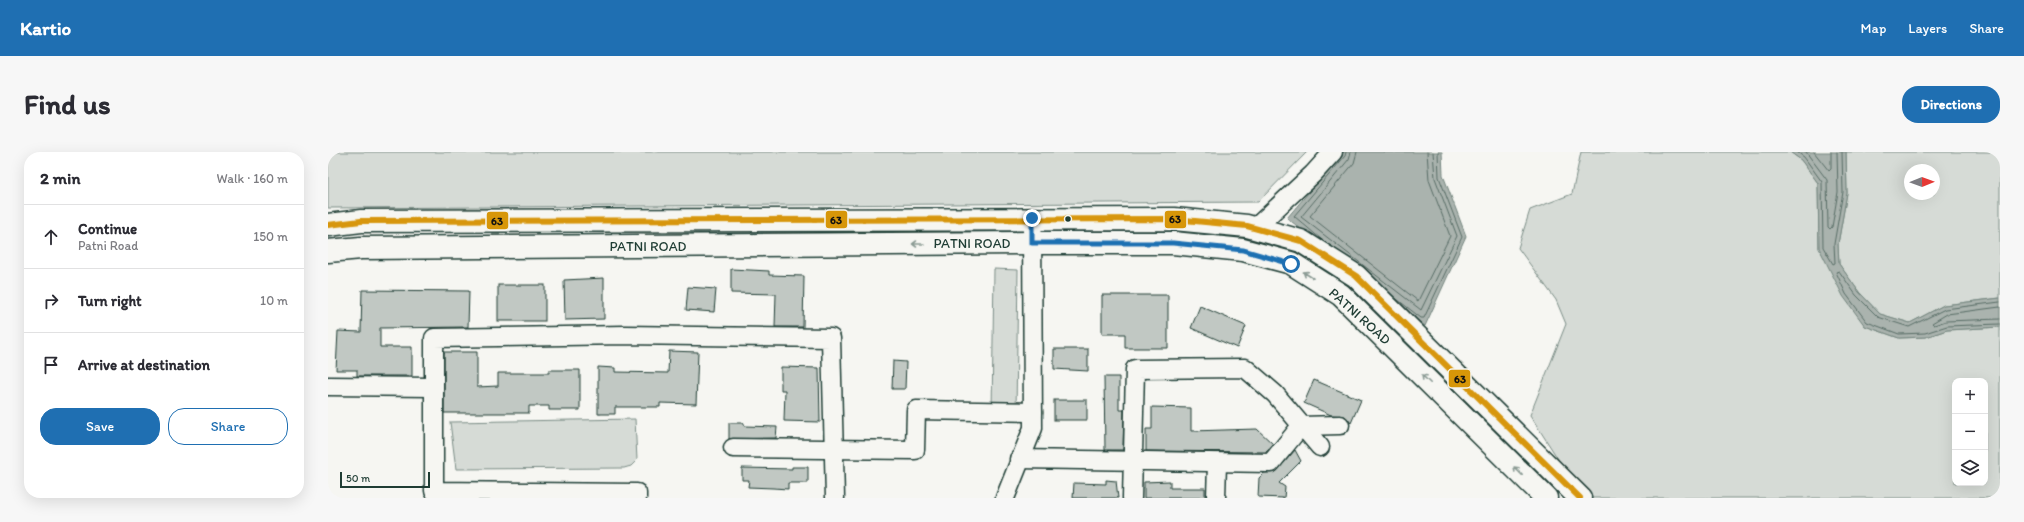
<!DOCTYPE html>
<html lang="en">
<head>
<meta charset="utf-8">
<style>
	body { margin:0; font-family:Itim,sans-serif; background:#f7f7f7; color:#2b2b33 }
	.controls { position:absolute; right:12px; bottom:12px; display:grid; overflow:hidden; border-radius:8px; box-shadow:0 4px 16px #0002 }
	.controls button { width:36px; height:36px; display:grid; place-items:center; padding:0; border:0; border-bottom:1px solid #e1e1e2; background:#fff; color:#2b2b33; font:20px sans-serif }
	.compass { position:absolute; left:1576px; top:12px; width:36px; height:36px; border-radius:50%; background:#fff; box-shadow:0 4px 16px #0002; rotate:89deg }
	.scale { position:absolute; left:12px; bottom:10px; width:90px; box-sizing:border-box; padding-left:4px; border:2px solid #1f3d34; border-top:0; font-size:11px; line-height:14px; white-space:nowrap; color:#1f3d34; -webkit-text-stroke:3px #f6f6f2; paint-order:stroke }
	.stop { position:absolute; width:12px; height:12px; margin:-9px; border:3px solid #1f6fb2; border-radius:50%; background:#fff }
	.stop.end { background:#1f6fb2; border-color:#fff; box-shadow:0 1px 4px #0008 }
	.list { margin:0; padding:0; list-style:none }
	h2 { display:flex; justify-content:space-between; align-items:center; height:52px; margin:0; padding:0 16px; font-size:17px }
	h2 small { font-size:13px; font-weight:400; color:#7c7c81 }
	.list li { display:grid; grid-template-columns:26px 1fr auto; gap:12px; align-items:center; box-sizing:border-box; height:64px; padding:0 16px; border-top:1px solid #e1e1e2 }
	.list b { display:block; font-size:15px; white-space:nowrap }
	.list p { margin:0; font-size:13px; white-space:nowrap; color:#7c7c81 }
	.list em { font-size:13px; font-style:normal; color:#7c7c81 }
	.actions { display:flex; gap:8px; padding:12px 16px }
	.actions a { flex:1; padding:9px 0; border:1px solid #1f6fb2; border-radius:16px; text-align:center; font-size:14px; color:#1f6fb2 }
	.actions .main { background:#1f6fb2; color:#fff }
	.icon { flex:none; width:22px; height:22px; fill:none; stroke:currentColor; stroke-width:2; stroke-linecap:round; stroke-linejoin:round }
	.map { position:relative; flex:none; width:1672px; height:346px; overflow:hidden; border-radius:16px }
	header { display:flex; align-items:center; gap:24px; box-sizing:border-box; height:56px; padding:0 20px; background:#1f6fb2; color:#fff }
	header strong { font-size:19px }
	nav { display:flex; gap:22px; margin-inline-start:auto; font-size:14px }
	.intro { display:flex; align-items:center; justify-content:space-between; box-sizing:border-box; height:96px; padding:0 24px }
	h1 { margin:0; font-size:28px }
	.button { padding:10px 18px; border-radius:16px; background:#1f6fb2; color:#fff; font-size:14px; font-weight:700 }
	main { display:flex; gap:24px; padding:0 24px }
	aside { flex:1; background:#fff; border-radius:16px; box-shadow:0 4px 16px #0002 }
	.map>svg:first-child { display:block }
	.green { fill:#d6dbd6; stroke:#7a8c85; fill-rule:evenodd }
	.water { fill:#aab3ae; stroke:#72847d }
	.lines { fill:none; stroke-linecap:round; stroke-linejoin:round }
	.shore { stroke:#576c65; stroke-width:1 }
	.building { fill:#c1c8c3; stroke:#1f3d34 }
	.minor-casing { stroke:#1f3d34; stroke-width:21 }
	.major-casing { stroke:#1f3d34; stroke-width:25 }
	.minor { stroke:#f6f6f2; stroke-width:18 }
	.major { stroke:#f6f6f2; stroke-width:22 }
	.bus-1-casing { stroke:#f6f6f2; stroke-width:9 }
	.bus-1 { stroke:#d79608; stroke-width:6 }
	.oneway { stroke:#8a9a93 }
	.route { stroke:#1f6fb2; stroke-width:5 }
	.bus-dot { fill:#1f3d34; stroke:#f6f6f2; stroke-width:1.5 }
	.labels { text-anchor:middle; stroke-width:4; stroke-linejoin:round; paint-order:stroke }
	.street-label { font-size:14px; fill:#1f3d34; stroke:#f6f6f2 }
	.line-badge { stroke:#f6f6f2; stroke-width:1.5 }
	.pale-badge-label { font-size:11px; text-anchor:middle; font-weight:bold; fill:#111 }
</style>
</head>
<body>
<header>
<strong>Kartio</strong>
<nav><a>Map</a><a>Layers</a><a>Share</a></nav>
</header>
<div class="intro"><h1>Find us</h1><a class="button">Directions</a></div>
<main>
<aside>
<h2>2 min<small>Walk · 160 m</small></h2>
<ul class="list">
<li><svg class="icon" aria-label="ahead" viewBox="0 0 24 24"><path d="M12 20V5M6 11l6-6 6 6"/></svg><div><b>Continue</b><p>Patni Road</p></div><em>150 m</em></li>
<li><svg class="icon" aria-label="right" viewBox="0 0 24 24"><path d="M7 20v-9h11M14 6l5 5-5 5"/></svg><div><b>Turn right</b></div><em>10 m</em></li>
<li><svg class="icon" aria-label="arrive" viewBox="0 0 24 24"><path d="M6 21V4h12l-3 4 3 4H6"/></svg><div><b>Arrive at destination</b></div></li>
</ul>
<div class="actions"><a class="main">Save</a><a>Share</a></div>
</aside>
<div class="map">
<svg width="1672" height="346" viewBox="0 0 1672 346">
	<rect width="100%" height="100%" fill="#f6f6f2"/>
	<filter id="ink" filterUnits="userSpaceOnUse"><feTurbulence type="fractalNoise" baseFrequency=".025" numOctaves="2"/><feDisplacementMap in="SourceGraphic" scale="8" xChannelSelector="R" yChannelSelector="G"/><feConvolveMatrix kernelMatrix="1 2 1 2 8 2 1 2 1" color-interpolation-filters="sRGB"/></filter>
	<g filter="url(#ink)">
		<!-- green -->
		<g class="green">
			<path d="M0,0H979L930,50L0,56Z"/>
			<path d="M1253,0H1462L1473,8L1490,31L1491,96L1537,174L1571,186L1598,185L1619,178L1672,175V346H1255L1202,263L1238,172L1228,148L1190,96L1202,58L1244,42ZM1627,229H1657V331H1627Z"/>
			<path d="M1518,0H1672V146L1616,153L1582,171L1552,162L1531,140L1511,112L1510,92L1519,41ZM1582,18H1606V42H1582Z"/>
			<path d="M666,117L690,118L688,260H664Z"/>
			<path d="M307,267L309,308L303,314L296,316L128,317L122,270Z"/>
		</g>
		<!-- water -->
		<g class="water">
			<path d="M1015,0H1114L1115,23L1138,84L1097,174L959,66Z"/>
			<path d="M1462,0H1518L1519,41L1510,92L1511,112L1531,140L1552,162L1582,171L1616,153L1672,146V175L1619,178L1598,185L1571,186L1537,174L1515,144L1491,96L1490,31L1473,8Z"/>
		</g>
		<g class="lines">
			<!-- shore -->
			<g class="shore">
				<path d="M1023,0L1021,7L973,65L1093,158L1129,84L1107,26L1105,0"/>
				<path d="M1029,0L1026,11L982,64L1090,149L1122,84L1101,28L1099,0"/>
				<path d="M1469,0L1476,5L1494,30L1495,95L1505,112L1507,111L1506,92L1515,40L1514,0"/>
				<path d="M1478,0L1499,28L1500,75L1502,77L1504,75L1510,40L1509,0"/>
				<path d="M1486,0L1501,19L1503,17V0"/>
				<path d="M994,88L966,64L1017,4L1018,0"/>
				<path d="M1065,144L1093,166H1096L1134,85L1111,25L1110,0"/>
				<path d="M1672,150L1617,157L1581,175L1550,165L1528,143L1511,119L1508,120L1518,142L1539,170L1571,182L1597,181L1619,174L1672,172"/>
				<path d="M1672,155L1619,162L1604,171L1606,173L1618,169L1672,167"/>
			</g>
		</g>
		<!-- building -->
		<g class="building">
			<path d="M403,117L441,119V123L476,124L475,175H447L448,142L403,141Z"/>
			<path d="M276,126V167L237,168L236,128Z"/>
			<rect x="170" y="133" width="47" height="36"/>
			<path d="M360,135L388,137L386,160L358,158Z"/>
			<path d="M34,138L141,139L140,175L52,176V195H84V224H29V218H8L10,179L33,180Z"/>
			<path d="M774,143H840V196H797V182H774Z"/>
			<path d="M872,154L918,174L909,196L863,176Z"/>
			<path d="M726,197H760V219L726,217Z"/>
			<path d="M341,199L370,200L368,252L332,251V255H287V262H270V215L287,216V220L340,221Z"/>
			<path d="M116,200H149V235L170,234V221H221V218H252V258H221V254H201V261H116Z"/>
			<path d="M565,209L578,210L577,237H564Z"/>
			<path d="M453,215L491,216L492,270L456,269L457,238H453Z"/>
			<path d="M776,225H791V258H796L795,298H777Z"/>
			<path d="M986,228L1033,248L1023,271L1017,264L1003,263L976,251Z"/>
			<rect x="726" y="248" width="33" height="20"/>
			<path d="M824,255L863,256V279L929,277L945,292L938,300L818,299V277H824Z"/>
			<path d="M401,271H416V274L449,275L448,286L401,287Z"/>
			<path d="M967,298L973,309L951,331L957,335L956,346L930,345L931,326L936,321L948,320Z"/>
			<path d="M464,315H480V331H460V337L445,336L420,335L421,328H414V316L464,317Z"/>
			<path d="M778,328L788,329L790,346H745L746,331L778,332Z"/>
			<path d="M842,329V336H877V346H816V330Z"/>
		</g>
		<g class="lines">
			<!-- minor casing -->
			<g class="minor-casing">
				<g id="minor">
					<path d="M927,76L985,22L1005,0"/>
					<path d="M0,234L105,235"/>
					<path d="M405,296L587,298L588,258L705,260"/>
					<path d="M691,307L943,311L973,274L1012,273"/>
					<path d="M309,346V341L106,339V186L297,183L503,186L507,346"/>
					<path d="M677,346L705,276L704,66"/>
					<path d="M804,346L807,217L917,216L947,242L992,295"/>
					<path d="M888,346L889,311"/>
				</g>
			</g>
			<!-- major casing -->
			<g class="major-casing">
				<g id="major">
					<path d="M0,73L33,69L846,67L919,74L973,89L1028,124L1252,346"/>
					<path d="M0,99L33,96L704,91H845L915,98L963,111L1013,143L1218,346"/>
				</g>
			</g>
			<!-- minor -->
			<use href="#minor" class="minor"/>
			<!-- major -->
			<use href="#major" class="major"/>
			<!-- bus-1 casing -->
			<g class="bus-1-casing">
				<path id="bus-1" d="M0,73L33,69L846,67L919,74L973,89L1028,124L1252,346"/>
			</g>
			<!-- bus-1 -->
			<use href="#bus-1" class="bus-1"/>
		</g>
		<!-- one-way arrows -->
		<defs><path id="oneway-shaft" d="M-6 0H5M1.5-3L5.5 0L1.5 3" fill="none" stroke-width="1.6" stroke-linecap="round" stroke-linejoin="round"/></defs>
		<g class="oneway">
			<use href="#oneway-shaft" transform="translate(590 92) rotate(180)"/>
			<use href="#oneway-shaft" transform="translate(980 123) rotate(-147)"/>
			<use href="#oneway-shaft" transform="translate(1098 227) rotate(-135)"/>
			<use href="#oneway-shaft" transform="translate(1190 319) rotate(-135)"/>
		</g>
	</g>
	<g class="lines" filter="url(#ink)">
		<!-- route -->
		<path class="route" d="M704,66V91H845L915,98L963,112"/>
	</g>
	<!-- markers -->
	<circle class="bus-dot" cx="740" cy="67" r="3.5"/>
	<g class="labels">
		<!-- street labels -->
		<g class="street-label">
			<text x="644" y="96">PATNI ROAD</text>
			<text x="320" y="99">PATNI ROAD</text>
			<text transform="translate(1032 164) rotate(42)" y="5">PATNI ROAD</text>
		</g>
	</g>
	<g class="line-badge">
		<rect x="836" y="58" width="23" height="19" rx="4" fill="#d79608"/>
		<rect x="497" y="58" width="23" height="19" rx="4" fill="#d79608"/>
		<rect x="158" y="59" width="23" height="19" rx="4" fill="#d79608"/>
		<rect x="1120" y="217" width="23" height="19" rx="4" fill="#d79608"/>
	</g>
	<g class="pale-badge-label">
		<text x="847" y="71">63</text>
		<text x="508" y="72">63</text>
		<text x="169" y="73">63</text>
		<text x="1132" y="231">63</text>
	</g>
</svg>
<div class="controls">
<button>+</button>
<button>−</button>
<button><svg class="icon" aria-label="layers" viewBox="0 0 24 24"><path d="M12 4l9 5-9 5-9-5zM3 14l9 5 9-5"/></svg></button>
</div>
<svg class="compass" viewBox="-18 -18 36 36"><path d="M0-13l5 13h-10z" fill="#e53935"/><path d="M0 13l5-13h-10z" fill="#7c7c81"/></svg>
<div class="scale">50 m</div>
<div class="stop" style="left:963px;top:112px"></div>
<div class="stop end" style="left:704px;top:66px"></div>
</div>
</main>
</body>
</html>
